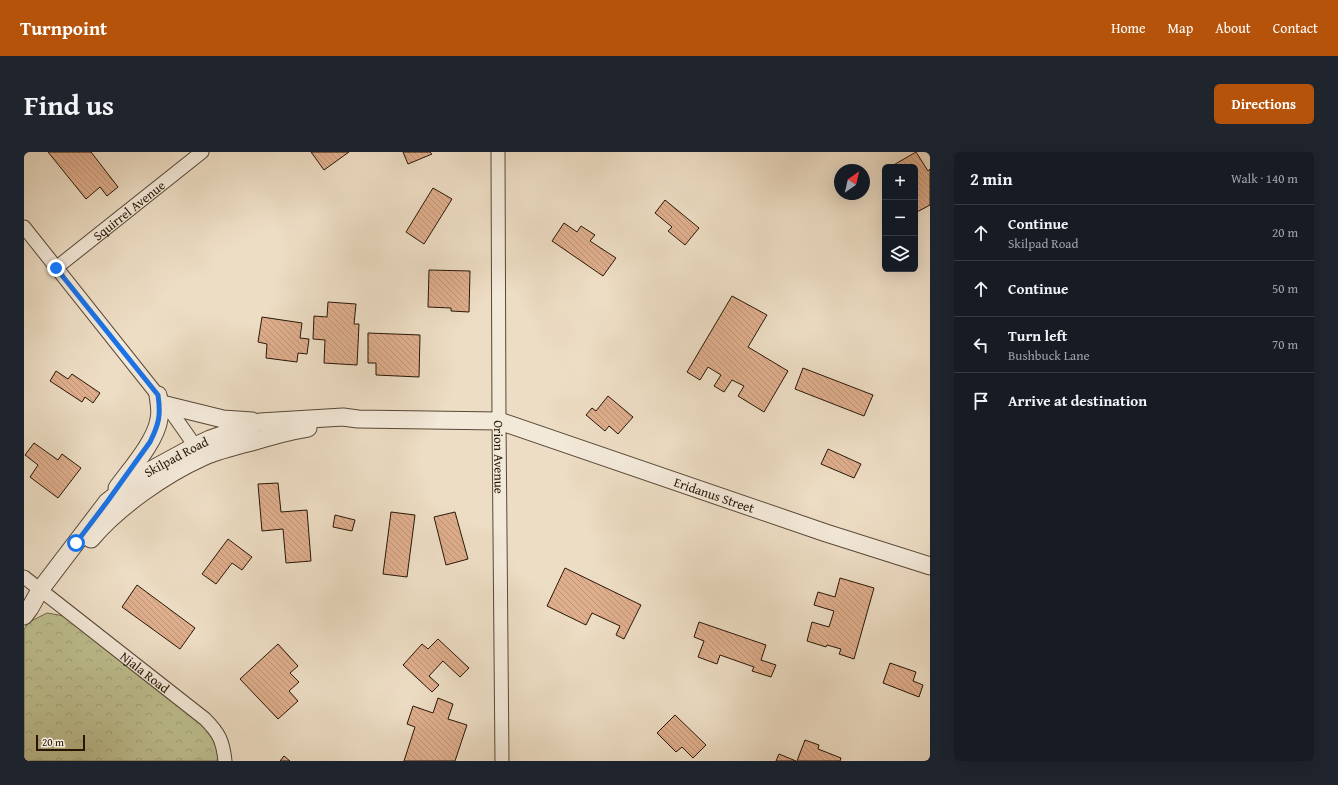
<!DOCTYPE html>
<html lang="en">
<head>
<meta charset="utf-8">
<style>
	body { margin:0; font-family:"Gentium Book Plus",serif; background:#20242c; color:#f1f3f6 }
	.controls { position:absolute; right:12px; top:12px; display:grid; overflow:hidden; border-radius:6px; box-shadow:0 4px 16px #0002 }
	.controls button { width:36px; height:36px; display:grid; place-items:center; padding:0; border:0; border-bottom:1px solid #363941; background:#171b24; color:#f1f3f6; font:20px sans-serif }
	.compass { position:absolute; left:810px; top:12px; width:36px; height:36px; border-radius:50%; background:#171b24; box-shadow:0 4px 16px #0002; rotate:34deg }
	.scale { position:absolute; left:12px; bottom:10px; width:49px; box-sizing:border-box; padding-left:4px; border:2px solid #271606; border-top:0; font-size:11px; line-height:14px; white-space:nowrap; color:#271606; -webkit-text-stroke:3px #f3e9d9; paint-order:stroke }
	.stop { position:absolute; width:12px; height:12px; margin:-9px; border:3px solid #1a73e8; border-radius:50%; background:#fff }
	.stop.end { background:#1a73e8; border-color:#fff; box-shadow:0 1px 4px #0008 }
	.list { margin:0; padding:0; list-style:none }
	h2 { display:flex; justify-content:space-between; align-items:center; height:52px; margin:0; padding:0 16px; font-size:17px }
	h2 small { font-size:13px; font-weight:400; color:#9ea1a6 }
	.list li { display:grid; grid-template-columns:26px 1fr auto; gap:12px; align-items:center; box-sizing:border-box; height:56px; padding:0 16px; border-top:1px solid #363941 }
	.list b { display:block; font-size:15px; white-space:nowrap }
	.list p { margin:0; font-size:13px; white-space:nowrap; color:#9ea1a6 }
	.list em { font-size:13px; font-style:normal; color:#9ea1a6 }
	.icon { flex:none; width:22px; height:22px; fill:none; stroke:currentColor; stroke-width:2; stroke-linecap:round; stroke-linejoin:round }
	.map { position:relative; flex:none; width:906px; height:609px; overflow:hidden; border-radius:6px }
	header { display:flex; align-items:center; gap:24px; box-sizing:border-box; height:56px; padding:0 20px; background:#b45309; color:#fff }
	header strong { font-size:19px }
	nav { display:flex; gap:22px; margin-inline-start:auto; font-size:14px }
	.intro { display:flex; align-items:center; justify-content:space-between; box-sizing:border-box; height:96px; padding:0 24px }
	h1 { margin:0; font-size:28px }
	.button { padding:10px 18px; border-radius:6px; background:#b45309; color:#fff; font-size:14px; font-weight:700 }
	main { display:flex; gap:24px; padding:0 24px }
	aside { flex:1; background:#171b24; border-radius:6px; box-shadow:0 4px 16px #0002 }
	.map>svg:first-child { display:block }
	.forest { fill:url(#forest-crowns); stroke:#726a4b }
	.building { fill:url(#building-back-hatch); stroke:#271606 }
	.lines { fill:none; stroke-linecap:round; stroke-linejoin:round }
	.minor-casing { stroke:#584836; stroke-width:15 }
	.tertiary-casing { stroke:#584836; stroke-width:19 }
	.minor { stroke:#f3e9d9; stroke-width:13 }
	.tertiary { stroke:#f3e9d9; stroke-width:17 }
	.route { stroke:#1a73e8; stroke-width:5 }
	.labels { text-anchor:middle; stroke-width:4; stroke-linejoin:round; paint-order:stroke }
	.street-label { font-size:13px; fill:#271606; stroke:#f3e9d9 }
</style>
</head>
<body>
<header>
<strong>Turnpoint</strong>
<nav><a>Home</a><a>Map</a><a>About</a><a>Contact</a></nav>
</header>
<div class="intro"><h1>Find us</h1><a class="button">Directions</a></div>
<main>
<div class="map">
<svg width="906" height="609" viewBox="0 0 906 609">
	<defs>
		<pattern id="forest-crowns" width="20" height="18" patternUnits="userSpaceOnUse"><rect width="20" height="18" fill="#bebf90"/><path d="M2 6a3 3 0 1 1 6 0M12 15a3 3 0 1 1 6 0" fill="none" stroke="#a3a37b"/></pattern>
		<pattern id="building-back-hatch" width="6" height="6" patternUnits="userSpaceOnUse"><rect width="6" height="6" fill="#dfae8d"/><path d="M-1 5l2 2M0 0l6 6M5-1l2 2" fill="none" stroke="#bf9578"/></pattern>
	</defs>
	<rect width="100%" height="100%" fill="#edddc4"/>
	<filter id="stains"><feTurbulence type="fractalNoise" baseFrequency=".005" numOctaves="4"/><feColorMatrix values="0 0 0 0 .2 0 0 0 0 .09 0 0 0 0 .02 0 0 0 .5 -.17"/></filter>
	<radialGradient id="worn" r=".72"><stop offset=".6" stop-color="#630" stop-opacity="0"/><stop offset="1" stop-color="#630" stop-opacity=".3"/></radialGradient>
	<!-- forest -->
	<path class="forest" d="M23,461L40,464L177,568L190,584L196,609H0V477L5,470Z"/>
	<!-- building -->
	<g class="building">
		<path d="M24,0H67L94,35L83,44L76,35L62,47Z"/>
		<path d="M287,0H325L300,18Z"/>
		<path d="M379,0H406L408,2L384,12Z"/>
		<path d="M892,0L904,19L906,17V53L891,61V15H866Z"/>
		<path d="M409,36L428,47L400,92L382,80Z"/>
		<path d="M641,48L675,76L661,93L644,79L648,75L631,61Z"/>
		<path d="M540,71L553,80L557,74L571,83L566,89L592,106L579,124L528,89Z"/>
		<path d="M405,118L446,119L445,160L427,159V156L404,155Z"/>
		<path d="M708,144L743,163L724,195L764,219L740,260L714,244L720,234L708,228L700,240L690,234L697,223L684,215L676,228L663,220Z"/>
		<path d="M304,150L332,152L330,172H335L333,213L300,211L301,188L289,187L290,164L303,165Z"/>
		<path d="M238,165L278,171L276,186L285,187L283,202L274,201L273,210L242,206L243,192L234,190Z"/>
		<path d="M344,181L396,183L395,225L352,223V211H344Z"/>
		<path d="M779,216L849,243L840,264L771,237Z"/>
		<path d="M32,219L44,227L48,222L76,241L69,251L61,245L58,250L26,229Z"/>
		<path d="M584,244L609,265L594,282L585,274L581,279L562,263L568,256L572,259Z"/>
		<path d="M10,291L34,308L38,302L57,316L34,346L6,325L14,313L1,303Z"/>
		<path d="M804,297L837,312L830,326L797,312Z"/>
		<path d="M254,331L257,360L283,358L287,409L262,411L259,377L238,379L234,332Z"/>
		<path d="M367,360L391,363L383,425L359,422Z"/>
		<path d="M431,360L444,407L422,413L410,365Z"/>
		<path d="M311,363L331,368L328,379L309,375Z"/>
		<path d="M204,387L228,405L218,418L208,411L192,432L178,422Z"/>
		<path d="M541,416L617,453L600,487L592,483L596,474L568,461L562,473L523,454Z"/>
		<path d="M816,426L850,436L830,507L815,502L817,497L803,493L802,495L783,489L788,470L805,475L810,459L790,453L794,440L811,445Z"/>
		<path d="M113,433L171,476L156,497L98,455Z"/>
		<path d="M675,470L742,493L737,508L752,513L747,525L728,519L730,515L696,503L693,512L674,505L680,489L670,485Z"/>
		<path d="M414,487L445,516L436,525L419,509L405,524L415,533L408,540L379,513L398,492L404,497Z"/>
		<path d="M254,492L274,514L266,521L275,530L265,539L274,549L254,567L216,527Z"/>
		<path d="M866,511L892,520L889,529L899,533L895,545L859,531Z"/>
		<path d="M414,546L429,552L424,567L443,573L431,609H380L391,575L383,572L389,554L409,561Z"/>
		<path d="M651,563L682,593L669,606L658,595L652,600L633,581Z"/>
		<path d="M781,588L795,593L794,597L817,606L816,609H773Z"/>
		<path d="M755,602L772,609H752Z"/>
		<path d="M260,604L266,609H256Z"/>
	</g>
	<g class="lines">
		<!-- minor casing -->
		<g class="minor-casing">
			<g id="minor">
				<path id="s1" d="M474,0L475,269L478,609"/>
				<path d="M0,75L148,261L176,301"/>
				<path id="s2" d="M32,116L178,0"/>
				<path id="s3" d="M0,425L181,567C195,581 199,589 201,609"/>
			</g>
		</g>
		<!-- tertiary casing -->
		<g class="tertiary-casing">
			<g id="tertiary">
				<path d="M142,253L199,267L228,269"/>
				<path d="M93,336C106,318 132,289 135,267C137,259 135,251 134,243"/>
				<path d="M67,387C94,355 141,322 179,305C195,298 212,294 228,290C247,284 265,279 284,276"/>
				<path id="s4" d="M0,464L6,456L16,438L83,350L106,332L125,319L171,294L186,287L236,270L319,265L334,267L475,269L802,381L906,414"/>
			</g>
		</g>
		<!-- minor -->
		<use href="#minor" class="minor"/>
		<!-- tertiary -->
		<use href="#tertiary" class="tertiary"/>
	</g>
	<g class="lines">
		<!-- route -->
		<path class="route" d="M32,116L134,243C137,263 135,272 126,290L83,350L52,391"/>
	</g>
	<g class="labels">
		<!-- street labels -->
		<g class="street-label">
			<text dy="5" stroke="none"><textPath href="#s2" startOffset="93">Squirrel Avenue</textPath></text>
			<text dy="5" stroke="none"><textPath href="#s1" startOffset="305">Orion Avenue</textPath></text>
			<text dy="5" stroke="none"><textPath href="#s4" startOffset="224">Skilpad Road</textPath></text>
			<text dy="5" stroke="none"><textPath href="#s4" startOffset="782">Eridanus Street</textPath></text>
			<text dy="5" stroke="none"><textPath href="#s3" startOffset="154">Njala Road</textPath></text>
		</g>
	</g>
	<rect width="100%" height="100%" filter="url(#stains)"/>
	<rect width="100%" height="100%" fill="url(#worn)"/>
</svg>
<div class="controls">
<button>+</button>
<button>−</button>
<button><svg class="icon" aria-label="layers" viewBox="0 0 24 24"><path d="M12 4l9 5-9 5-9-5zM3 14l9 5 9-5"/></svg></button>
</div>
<svg class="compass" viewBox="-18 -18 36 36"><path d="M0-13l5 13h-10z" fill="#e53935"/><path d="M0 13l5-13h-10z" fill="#9ea1a6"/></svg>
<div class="scale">20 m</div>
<div class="stop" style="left:52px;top:391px"></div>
<div class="stop end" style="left:32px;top:116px"></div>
</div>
<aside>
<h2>2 min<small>Walk · 140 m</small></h2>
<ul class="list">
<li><svg class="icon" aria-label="ahead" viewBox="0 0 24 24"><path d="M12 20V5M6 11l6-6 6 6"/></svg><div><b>Continue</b><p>Skilpad Road</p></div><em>20 m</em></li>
<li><svg class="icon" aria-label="ahead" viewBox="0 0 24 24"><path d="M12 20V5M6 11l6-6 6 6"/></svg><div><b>Continue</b></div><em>50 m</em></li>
<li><svg class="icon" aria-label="left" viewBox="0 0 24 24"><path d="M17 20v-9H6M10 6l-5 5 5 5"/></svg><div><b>Turn left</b><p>Bushbuck Lane</p></div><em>70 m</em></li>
<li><svg class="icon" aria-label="arrive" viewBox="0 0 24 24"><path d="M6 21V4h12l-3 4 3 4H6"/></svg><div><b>Arrive at destination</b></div></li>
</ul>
</aside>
</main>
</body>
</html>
